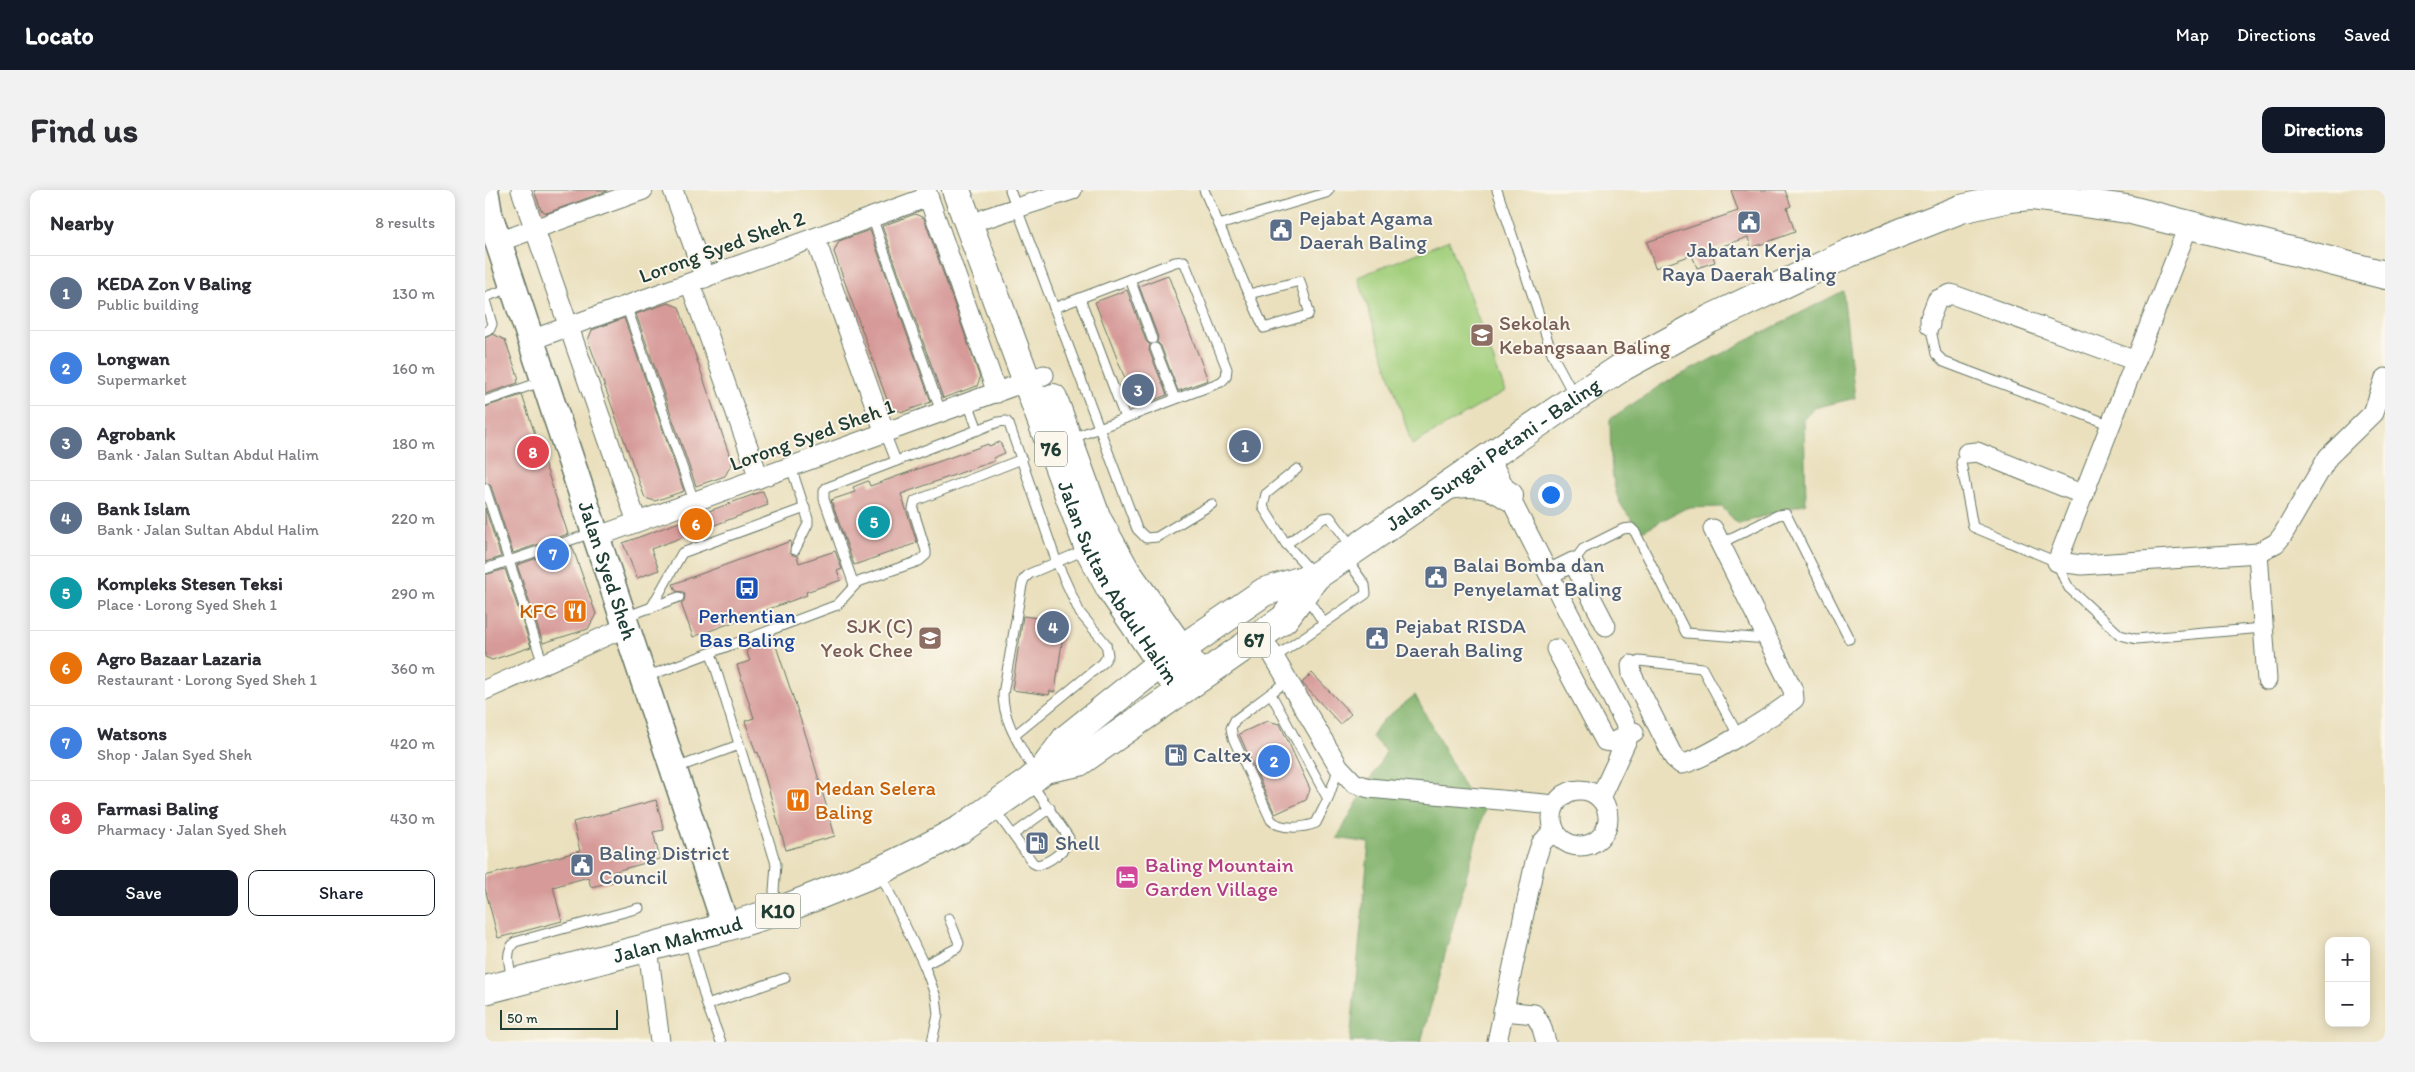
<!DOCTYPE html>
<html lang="en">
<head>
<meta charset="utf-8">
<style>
	body { margin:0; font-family:Itim,sans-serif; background:#f2f2f3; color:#2b2b33 }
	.controls { position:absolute; right:15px; bottom:15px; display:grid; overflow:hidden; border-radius:10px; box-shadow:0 2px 12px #0003 }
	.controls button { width:45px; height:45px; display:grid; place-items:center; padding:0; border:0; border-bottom:1px solid #e1e1e2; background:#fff; color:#2b2b33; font:25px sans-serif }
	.scale { position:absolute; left:15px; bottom:12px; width:118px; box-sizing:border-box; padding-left:5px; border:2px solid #1f3d34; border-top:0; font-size:14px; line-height:18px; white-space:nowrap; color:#1f3d34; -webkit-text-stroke:4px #fbf7ec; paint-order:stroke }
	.you { position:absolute; left:1065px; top:304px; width:18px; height:18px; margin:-12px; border:4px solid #fff; border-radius:50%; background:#1a73e8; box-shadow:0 0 0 8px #1a73e833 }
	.badge { display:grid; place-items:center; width:32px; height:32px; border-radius:50%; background:#111827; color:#fff; font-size:16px; font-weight:700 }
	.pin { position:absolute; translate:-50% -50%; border:2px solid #fff; box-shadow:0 1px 5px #0006 }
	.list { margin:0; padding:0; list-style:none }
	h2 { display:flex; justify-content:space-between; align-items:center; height:65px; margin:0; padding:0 20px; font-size:21px }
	h2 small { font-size:16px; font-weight:400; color:#7c7c81 }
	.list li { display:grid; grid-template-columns:32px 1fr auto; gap:15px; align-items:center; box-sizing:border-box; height:75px; padding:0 20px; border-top:1px solid #e1e1e2 }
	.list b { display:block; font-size:19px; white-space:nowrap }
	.list p { margin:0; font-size:16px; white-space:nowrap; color:#7c7c81 }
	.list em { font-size:16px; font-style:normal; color:#7c7c81 }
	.actions { display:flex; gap:10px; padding:15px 20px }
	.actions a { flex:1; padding:11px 0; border:1px solid #111827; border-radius:10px; text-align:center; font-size:18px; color:#111827 }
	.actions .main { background:#111827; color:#fff }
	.map { position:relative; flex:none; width:1900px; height:852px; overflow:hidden; border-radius:10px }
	header { display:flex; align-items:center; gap:30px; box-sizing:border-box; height:70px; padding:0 25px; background:#111827; color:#fff }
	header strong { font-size:24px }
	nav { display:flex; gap:28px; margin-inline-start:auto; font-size:18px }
	.intro { display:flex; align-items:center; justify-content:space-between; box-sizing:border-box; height:120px; padding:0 30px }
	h1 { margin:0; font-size:35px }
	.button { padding:12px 22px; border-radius:10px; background:#111827; color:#fff; font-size:18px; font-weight:700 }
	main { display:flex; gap:30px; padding:0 30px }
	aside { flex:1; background:#fff; border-radius:10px; box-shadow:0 2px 12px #0003 }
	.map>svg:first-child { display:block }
	.green { fill:#a2cf7c; stroke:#608658 }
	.forest { fill:#81b26c; stroke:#507850 }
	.building { fill:#d69a98 }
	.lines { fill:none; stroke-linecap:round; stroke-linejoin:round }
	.lane-casing { stroke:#667664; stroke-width:11 }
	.street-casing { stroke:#667664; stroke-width:21 }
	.secondary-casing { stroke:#667664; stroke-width:29 }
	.primary-casing { stroke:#667664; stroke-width:30 }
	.lane { stroke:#fff; stroke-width:9 }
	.street { stroke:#fff; stroke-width:19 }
	.secondary { stroke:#fff; stroke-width:26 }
	.primary { stroke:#fff; stroke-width:28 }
	.labels { text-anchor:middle; stroke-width:4; stroke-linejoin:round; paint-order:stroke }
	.shield { fill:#fbf7ec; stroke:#61756b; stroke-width:1 }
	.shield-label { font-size:20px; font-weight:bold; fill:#1f3d34 }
	.service-label { font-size:21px; fill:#4e5e75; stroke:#fbf7ec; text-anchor:start }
	.street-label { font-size:21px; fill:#1f3d34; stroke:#fbf7ec }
	.education-label { font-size:21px; fill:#785e54; stroke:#fbf7ec; text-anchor:start }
	.food-label { font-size:21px; fill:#c56008; stroke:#fbf7ec; text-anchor:end }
	.transit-label { font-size:21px; fill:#164399; stroke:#fbf7ec }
	.hotel-label { font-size:21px; fill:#b23c85; stroke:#fbf7ec; text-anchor:start }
</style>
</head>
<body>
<header>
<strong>Locato</strong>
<nav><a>Map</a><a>Directions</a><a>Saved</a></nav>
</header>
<div class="intro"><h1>Find us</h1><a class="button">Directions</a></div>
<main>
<aside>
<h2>Nearby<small>8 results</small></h2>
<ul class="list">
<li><span class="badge" style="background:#5c6f8a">1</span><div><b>KEDA Zon V Baling</b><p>Public building</p></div><em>130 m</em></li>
<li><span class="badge" style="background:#3f7fe0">2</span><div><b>Longwan</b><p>Supermarket</p></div><em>160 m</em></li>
<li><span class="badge" style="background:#5c6f8a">3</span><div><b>Agrobank</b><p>Bank · Jalan Sultan Abdul Halim</p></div><em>180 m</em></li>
<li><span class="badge" style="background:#5c6f8a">4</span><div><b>Bank Islam</b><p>Bank · Jalan Sultan Abdul Halim</p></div><em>220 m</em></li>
<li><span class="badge" style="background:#0f9aa8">5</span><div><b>Kompleks Stesen Teksi</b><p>Place · Lorong Syed Sheh 1</p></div><em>290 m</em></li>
<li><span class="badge" style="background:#e8710a">6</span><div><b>Agro Bazaar Lazaria</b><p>Restaurant · Lorong Syed Sheh 1</p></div><em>360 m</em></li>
<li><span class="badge" style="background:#3f7fe0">7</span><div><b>Watsons</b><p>Shop · Jalan Syed Sheh</p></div><em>420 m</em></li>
<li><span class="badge" style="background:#e0444e">8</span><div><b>Farmasi Baling</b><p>Pharmacy · Jalan Syed Sheh</p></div><em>430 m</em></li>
</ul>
<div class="actions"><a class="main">Save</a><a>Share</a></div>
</aside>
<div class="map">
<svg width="1900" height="852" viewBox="0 0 1900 852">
	<rect width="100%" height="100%" fill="#fbf7ec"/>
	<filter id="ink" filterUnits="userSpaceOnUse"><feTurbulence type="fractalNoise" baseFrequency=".02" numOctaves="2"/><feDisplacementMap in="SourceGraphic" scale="10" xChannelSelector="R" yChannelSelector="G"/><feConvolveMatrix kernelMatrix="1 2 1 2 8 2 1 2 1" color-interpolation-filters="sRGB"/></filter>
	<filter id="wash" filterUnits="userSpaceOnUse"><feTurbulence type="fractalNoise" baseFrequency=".0096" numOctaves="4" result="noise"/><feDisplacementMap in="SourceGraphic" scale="20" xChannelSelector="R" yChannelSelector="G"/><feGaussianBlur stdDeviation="1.12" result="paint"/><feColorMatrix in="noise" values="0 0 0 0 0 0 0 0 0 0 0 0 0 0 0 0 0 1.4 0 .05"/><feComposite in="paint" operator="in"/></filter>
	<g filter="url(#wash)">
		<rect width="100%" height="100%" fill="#eae0be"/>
		<!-- green -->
		<path class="green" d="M964,50L1020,201L927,255L873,87Z"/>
		<!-- forest -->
		<g class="forest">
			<path d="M1358,101L1370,208L1329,218L1319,229L1321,313L1253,334L1237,317L1201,318L1155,342C1150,331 1140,323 1135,313C1124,290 1126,254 1125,229L1176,195Z"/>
			<path d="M930,505L982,602L1003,607L936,852H865L884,653L852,648L901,562L887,547L897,531Z"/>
		</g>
		<g id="blocks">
			<!-- building -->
			<g class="building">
				<path d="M49,0H122V1L62,23L56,20Z"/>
				<path d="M1246,0H1300L1306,16L1302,18L1310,42L1266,58L1263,47L1226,60L1230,72L1212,78L1207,65L1170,78L1162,52L1253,21Z"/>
				<path d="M430,24L439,28L495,188L492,196L458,208L397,36Z"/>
				<path d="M385,40L446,212L418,222L405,218L349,62L354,51Z"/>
				<path d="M683,85L723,190L693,201L676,156L672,152L673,147L654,96Z"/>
				<path d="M642,100L661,151L665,155L664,160L682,205L651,217L610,112Z"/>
				<path d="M183,113L194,117L247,273L240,286L211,296L151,124Z"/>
				<path d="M139,128L199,301L170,311L160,308L103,150L107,140Z"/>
				<path d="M8,144L20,150L34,189L32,190L33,193L0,204V148Z"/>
				<path d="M37,205L83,344L28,363L6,296L0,292V217Z"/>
				<path d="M515,252L520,263L508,268L509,271L416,304L432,353L369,375L346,310L370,302L368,297L383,291L385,296L503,254L504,256Z"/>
				<path d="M278,301L283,315L166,359L174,380L152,388L138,353Z"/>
				<path d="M0,318L16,367L0,372Z"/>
				<path d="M306,351L305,363L312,366L314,373L350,361L357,379L352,381L356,390L321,402L322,405L208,447L196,413L199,411L200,405L198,402L191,401L188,394Z"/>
				<path d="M87,356L111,424L103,439L58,453L32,375Z"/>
				<path d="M20,379L46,457L7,470L0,467V385Z"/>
				<path d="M538,426L575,431L574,437L579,438L570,502L565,501L564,505L527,500Z"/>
				<path d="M289,450L322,549L350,646L301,660L273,562L271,563L260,531L269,528L252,475L265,471L261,460Z"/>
				<path d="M827,483L866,524L855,534L817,493Z"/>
				<path d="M782,531L795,534L825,599L821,610L790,624L754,544Z"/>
				<path d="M171,610L179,640L168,642L175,669L127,682L130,691L106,697L103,687L68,697L77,731L13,748L0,698V686L95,661L88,632Z"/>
			</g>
		</g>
	</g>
	<g filter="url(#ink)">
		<use href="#blocks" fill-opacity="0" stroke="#667664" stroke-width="1"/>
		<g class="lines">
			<!-- lane casing -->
			<g class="lane-casing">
				<g id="lane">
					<path d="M525,0L652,339L661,348L672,347L727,314"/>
					<path d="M719,0L764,104"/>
					<path d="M1012,0L1068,166L1089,205"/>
					<path d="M387,27L456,222"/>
					<path d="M734,35L841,3L844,0"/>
					<path d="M645,89L667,149"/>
					<path d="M815,91L824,121L823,125L779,138L764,104Z"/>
					<path d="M0,107L25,98"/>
					<path d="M595,108L640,228"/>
					<path d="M0,110L7,134L5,139L0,142"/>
					<path d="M141,115L209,311"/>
					<path d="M569,118L690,72L699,71L742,179L741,187L736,192L585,249"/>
					<path d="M1445,135L1451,164L1459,172L1626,235"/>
					<path d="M670,158L690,209"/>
					<path d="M0,211L56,192"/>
					<path d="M483,213L493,240"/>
					<path d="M400,243L411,271"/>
					<path d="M1482,263L1476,272L1488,337L1572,372L1579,389L1584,398L1635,445L1651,449L1778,438"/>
					<path d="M306,277L323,329V334L310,360"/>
					<path d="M812,279L781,304L778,317L801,354L827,382"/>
					<path d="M0,298L58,474"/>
					<path d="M1236,353L1293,325L1301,324L1364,449"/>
					<path d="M801,354L839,328L845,327L867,357"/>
					<path d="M1088,372L1098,359L1138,339L1146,338L1150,342L1201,443L1283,449"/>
					<path d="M0,379L107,343"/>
					<path d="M369,395L339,309V301L341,298L513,232L521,231L524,234L572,373L595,423L621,454L623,465L618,473L530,545"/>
					<path d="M820,405L839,433"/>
					<path d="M166,418L197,363L320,318"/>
					<path d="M140,427L194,407"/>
					<path d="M226,463L291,674L289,701L293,717"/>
					<path d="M789,468L881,404L880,395L861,368"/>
					<path d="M1146,475L1154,471L1217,478L1253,545"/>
					<path d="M161,487L352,415L373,392L434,371L441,365V361L428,319L430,311L537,269"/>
					<path d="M802,491L750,530L746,538L748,548L786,630C795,640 819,638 831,633L843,609L854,577"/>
					<path d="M786,504L843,609"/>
					<path d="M191,578L254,555"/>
					<path d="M550,583C537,558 518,533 518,504L537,395L539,389L544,384L602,359"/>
					<path d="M509,619L548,673L552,675C563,673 583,660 584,648L546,593"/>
					<path d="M529,644L565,618"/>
					<path d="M395,683L439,775L451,807L453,824L447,852"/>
					<path d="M204,750L222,815L300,788"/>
					<path d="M439,775L472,758L474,753L464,728"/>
					<path d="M27,790C25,777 19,762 30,752L154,718"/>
					<path d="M222,815L236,852"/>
				</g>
			</g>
			<!-- street casing -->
			<g class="street-casing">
				<g id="street">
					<path d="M36,0L152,332"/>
					<path d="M188,0L220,88"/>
					<path d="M441,0L512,203"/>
					<path d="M501,28L587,0"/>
					<path d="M1704,34L1572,372L1597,375L1773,363L1782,490"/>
					<path d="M330,48L400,243"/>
					<path d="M13,52L158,0"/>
					<path d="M205,93L274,288"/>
					<path d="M1445,135V128L1452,110L1466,104L1651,171"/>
					<path d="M46,150L443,7"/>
					<path d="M1482,263L1492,262L1599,305"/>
					<path d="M1004,267L1145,543L1115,608"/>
					<path d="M111,347L559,185"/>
					<path d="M1773,363L1791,353L1797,346L1843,267L1888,223L1900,188"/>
					<path d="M1064,384L1088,372L1121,436"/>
					<path d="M776,445L854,577L869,593L884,598L1070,615"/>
					<path d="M1071,459L1120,551L1128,552L1149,542"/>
					<path d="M1146,475L1147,485L1189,568L1196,574C1214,573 1293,523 1309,509L1308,500L1228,339"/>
					<path d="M0,500L141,437"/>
					<circle cx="1095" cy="628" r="28"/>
					<path d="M163,758L175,852"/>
					<path d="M1018,821L1049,824L1056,835L1061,852"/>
					<path d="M1012,852L1050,672L1056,654L1069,639"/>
				</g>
			</g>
			<!-- secondary casing -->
			<g class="secondary-casing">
				<g id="secondary">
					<path id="s1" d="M0,0L4,24L241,737"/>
				</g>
			</g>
			<!-- primary casing -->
			<g class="primary-casing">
				<g id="primary">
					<path id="s2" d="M471,0L604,359L625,398L695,501"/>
					<path d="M568,208L612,329L641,381L716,487"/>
					<path d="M964,295C987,291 1004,292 1024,306"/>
					<path d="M559,579L594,572L799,429L831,386"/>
					<path id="s3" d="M0,800L241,737L294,721L394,681L433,662L476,639L545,591L559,579L581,549L676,473L779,402L831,386L1090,208L1139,176L1225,129L1364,63L1476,19L1524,8L1546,6L1642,19L1900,85"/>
				</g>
			</g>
			<!-- lane -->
			<use href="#lane" class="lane"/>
			<!-- street -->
			<use href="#street" class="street"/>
			<!-- secondary -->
			<use href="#secondary" class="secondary"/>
			<!-- primary -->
			<use href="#primary" class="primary"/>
		</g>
	</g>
	<!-- icons -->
	<defs>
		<g id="civic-square" transform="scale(1.25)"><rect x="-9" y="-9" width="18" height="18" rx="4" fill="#5c6f8a" stroke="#fbf7ec"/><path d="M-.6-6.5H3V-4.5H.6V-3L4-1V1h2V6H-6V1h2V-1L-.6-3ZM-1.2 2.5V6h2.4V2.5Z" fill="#fff"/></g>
		<g id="school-square" transform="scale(1.25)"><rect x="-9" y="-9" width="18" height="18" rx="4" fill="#8d6e63" stroke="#fbf7ec"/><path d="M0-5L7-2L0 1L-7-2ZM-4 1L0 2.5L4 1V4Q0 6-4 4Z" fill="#fff"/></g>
		<g id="bus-square" transform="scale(1.25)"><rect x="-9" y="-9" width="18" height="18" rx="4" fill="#1a4fb4" stroke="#fbf7ec"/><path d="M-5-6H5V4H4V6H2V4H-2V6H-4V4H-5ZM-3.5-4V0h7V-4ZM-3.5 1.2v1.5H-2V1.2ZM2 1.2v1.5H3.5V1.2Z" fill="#fff"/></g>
		<g id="restaurant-square" transform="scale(1.25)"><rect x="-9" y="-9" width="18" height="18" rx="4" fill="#e8710a" stroke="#fbf7ec"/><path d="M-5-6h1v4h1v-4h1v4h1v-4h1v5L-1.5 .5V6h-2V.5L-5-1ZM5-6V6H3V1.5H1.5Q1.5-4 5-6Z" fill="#fff"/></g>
		<g id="fuel-square" transform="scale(1.25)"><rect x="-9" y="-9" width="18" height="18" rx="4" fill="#5c6f8a" stroke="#fbf7ec"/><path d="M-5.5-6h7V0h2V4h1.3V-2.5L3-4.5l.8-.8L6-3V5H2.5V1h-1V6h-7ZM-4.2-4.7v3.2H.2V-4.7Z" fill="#fff"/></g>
		<g id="hotel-square" transform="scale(1.25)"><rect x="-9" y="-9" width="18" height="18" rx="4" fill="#d1479c" stroke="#fbf7ec"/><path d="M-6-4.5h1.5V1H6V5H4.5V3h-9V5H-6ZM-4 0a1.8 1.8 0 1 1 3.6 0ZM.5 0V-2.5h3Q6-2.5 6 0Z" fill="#fff"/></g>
	</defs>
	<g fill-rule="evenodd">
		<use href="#civic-square" x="1264" y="32"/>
		<use href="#civic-square" x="796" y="40"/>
		<use href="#school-square" x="997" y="145"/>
		<use href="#civic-square" x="951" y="387"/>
		<use href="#bus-square" x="262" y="398"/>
		<use href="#restaurant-square" x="90" y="421"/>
		<use href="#school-square" x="445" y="448"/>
		<use href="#civic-square" x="892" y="448"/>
		<use href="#fuel-square" x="691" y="565"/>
		<use href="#restaurant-square" x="313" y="610"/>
		<use href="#fuel-square" x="552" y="653"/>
		<use href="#civic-square" x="97" y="675"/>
		<use href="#hotel-square" x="642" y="687"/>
	</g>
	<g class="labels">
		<!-- shield labels -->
		<g class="shield">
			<rect x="550" y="241.5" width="32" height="35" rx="4"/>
			<rect x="753" y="432.5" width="32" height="35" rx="4"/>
			<rect x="270.5" y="703.5" width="45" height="35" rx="4"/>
		</g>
		<g class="shield-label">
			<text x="566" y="266">76</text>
			<text x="769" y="457">67</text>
			<text x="293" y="728">K10</text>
		</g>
		<!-- service labels -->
		<g class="service-label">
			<text x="814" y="35">Pejabat Agama<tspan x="814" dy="24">Daerah Baling</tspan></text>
			<text x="1264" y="67" text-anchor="middle">Jabatan Kerja<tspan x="1264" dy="24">Raya Daerah Baling</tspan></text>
			<text x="968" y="382">Balai Bomba dan<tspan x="968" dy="24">Penyelamat Baling</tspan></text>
			<text x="910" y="443">Pejabat RISDA<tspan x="910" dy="24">Daerah Baling</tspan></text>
			<text x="708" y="572">Caltex</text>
			<text x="570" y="660">Shell</text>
			<text x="114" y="670">Baling District<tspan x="114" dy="24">Council</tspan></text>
		</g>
		<!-- street labels -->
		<g class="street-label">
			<text transform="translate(237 57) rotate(-20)" y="7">Lorong Syed Sheh 2</text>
			<text transform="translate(327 245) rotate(-20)" y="7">Lorong Syed Sheh 1</text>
			<text dy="7" stroke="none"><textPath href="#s3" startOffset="1160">Jalan Sungai Petani - Baling</textPath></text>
			<text dy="7" stroke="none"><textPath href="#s1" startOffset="400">Jalan Syed Sheh</textPath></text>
			<text dy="7" stroke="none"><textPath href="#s2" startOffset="426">Jalan Sultan Abdul Halim</textPath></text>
			<text dy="7" stroke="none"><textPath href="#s3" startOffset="199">Jalan Mahmud</textPath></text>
		</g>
		<!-- education labels -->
		<g class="education-label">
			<text x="1014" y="140">Sekolah<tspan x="1014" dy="24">Kebangsaan Baling</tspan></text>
			<text x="428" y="443" text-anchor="end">SJK (C)<tspan x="428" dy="24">Yeok Chee</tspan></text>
		</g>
		<!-- food labels -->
		<g class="food-label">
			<text x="72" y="428">KFC</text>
			<text x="330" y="605" text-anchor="start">Medan Selera<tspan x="330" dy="24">Baling</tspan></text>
		</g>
		<!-- transit labels -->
		<g class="transit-label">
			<text x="262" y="433">Perhentian<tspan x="262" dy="24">Bas Baling</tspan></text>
		</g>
		<!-- hotel labels -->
		<g class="hotel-label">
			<text x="660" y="682">Baling Mountain<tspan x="660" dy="24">Garden Village</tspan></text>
		</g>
	</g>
</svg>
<div class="controls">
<button>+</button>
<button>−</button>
</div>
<div class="scale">50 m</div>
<div class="you"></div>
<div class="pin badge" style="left:760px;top:256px;background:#5c6f8a">1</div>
<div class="pin badge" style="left:789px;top:571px;background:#3f7fe0">2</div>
<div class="pin badge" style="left:653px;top:200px;background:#5c6f8a">3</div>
<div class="pin badge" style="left:568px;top:437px;background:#5c6f8a">4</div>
<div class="pin badge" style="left:389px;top:332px;background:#0f9aa8">5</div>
<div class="pin badge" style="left:211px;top:334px;background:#e8710a">6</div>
<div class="pin badge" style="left:68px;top:364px;background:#3f7fe0">7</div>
<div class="pin badge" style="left:48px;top:262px;background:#e0444e">8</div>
</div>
</main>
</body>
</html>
